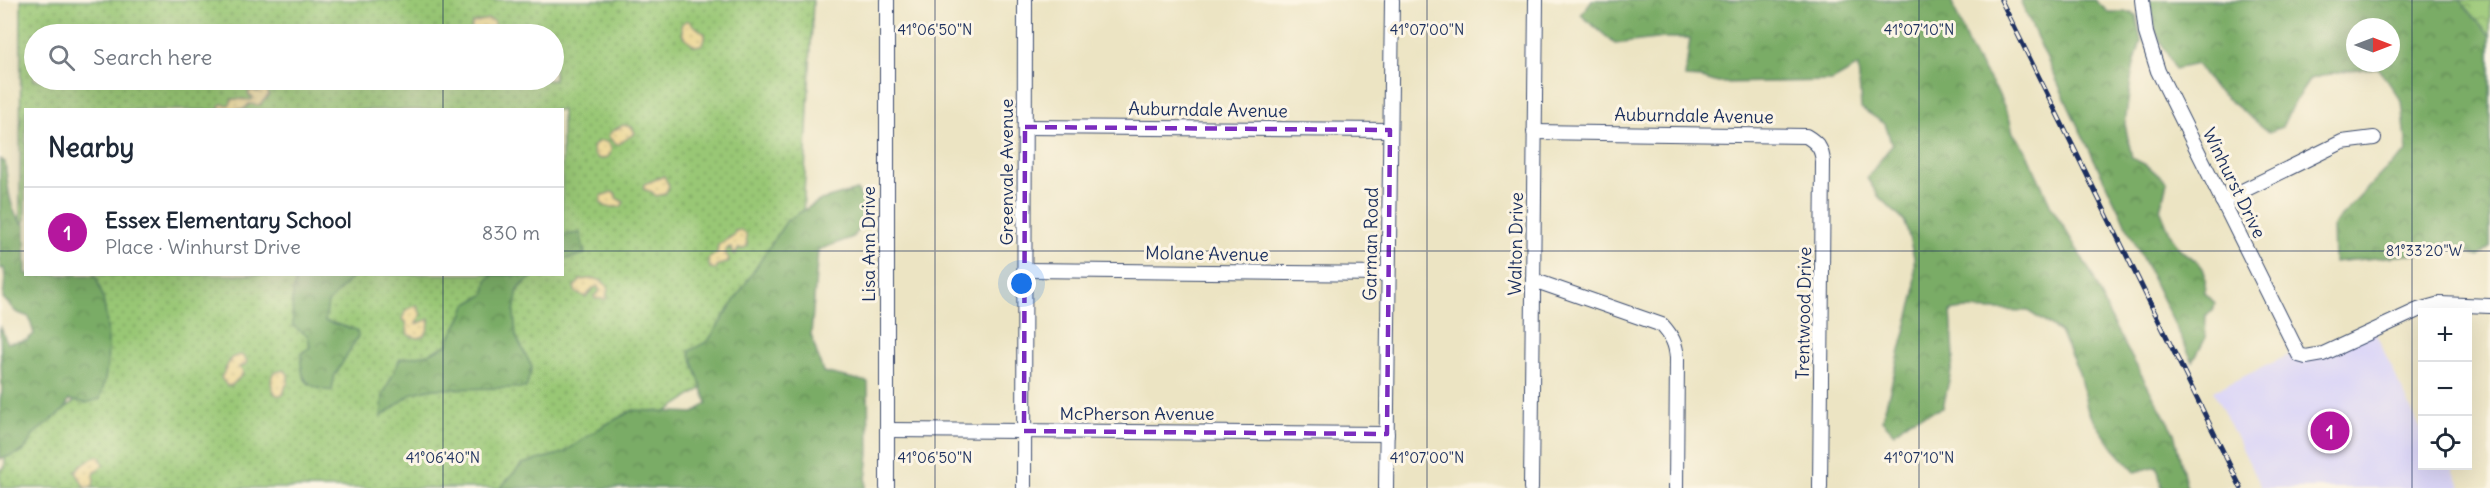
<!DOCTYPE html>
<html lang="en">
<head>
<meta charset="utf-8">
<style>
	body { margin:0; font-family:Delius,sans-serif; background:#f6f6f7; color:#1f2937 }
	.controls { position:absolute; right:18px; bottom:18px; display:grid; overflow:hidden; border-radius:0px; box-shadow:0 6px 24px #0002 }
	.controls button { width:54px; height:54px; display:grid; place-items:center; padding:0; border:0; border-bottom:2px solid #e0e1e3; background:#fff; color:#1f2937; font:30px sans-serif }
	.compass { position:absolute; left:2346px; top:18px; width:54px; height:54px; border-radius:50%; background:#fff; box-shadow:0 6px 24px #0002; rotate:90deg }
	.you { position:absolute; left:1022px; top:284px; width:21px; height:21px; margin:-15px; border:4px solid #fff; border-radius:50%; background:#1a73e8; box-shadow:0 0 0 9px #1a73e833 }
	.badge { display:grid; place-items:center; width:39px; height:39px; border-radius:50%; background:#b5179e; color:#fff; font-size:20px; font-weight:700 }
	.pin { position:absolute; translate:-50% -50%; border:3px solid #fff; box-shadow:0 2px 6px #0006 }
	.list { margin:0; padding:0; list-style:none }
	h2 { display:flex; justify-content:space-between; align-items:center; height:78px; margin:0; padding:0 24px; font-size:26px }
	h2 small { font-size:20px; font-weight:400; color:#747a83 }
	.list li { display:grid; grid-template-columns:39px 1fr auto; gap:18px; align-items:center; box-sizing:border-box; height:90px; padding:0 24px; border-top:2px solid #e0e1e3 }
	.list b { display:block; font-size:22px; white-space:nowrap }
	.list p { margin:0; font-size:20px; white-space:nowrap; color:#747a83 }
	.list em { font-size:20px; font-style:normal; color:#747a83 }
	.icon { flex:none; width:33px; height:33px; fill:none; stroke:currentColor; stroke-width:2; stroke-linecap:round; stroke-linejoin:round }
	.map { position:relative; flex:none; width:2490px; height:488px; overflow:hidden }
	.search { position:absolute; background:#fff; box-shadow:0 6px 24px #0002; left:24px; top:24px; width:540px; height:66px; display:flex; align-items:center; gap:15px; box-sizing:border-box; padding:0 21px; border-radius:33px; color:#747a83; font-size:22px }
	.panel { position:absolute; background:#fff; box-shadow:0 6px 24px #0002; left:24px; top:108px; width:540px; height:168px; border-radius:0px }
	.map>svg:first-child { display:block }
	.built { fill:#dbd6f7 }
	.grass { fill:url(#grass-dots); stroke:#5a7b6a; stroke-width:1.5; fill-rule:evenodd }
	.forest { fill:url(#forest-crowns); stroke:#4a6e62; stroke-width:1.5; fill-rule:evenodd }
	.sand { fill:url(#sand-dots); stroke:#84847e; stroke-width:1.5 }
	.park { fill:url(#park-crowns); stroke:#5a7b6a; stroke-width:1.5 }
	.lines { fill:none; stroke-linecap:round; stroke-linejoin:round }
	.minor-casing { stroke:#3a4a6d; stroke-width:16 }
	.minor { stroke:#fff; stroke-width:14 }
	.rail-casing { stroke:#1b2f5e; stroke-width:5 }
	.rail { stroke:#fcf5e5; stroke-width:3; stroke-dasharray:9; stroke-linecap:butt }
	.marked { fill:none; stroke:#7b2cbf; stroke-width:4.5; stroke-dasharray:12 8; stroke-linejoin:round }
	.ticks { fill:none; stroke:#1b2f5e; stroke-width:1.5; stroke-opacity:0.45 }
	.labels { text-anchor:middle; stroke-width:6; stroke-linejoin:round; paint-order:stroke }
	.street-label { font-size:18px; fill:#1b2f5e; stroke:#fcf5e5 }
	.ticks-label { font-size:15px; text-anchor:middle; fill:#1b2f5e; stroke:#fcf5e5; stroke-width:6; stroke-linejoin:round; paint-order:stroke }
</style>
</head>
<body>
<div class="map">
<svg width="2490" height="488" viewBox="0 0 2490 488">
	<defs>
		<pattern id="grass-dots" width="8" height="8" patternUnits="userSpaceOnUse" patternTransform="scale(1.5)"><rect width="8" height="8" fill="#99c775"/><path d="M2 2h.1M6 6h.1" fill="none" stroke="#7ca263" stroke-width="1.8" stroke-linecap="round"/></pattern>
		<pattern id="forest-crowns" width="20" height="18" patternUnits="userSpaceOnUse" patternTransform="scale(1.5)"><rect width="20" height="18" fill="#7aac66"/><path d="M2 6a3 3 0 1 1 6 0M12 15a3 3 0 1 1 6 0" fill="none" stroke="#638c57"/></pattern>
		<pattern id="sand-dots" width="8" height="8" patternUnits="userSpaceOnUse" patternTransform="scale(1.5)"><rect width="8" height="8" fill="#eeda9e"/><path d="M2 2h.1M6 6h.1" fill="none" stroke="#ccbb8a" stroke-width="1.8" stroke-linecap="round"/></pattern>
		<pattern id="park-crowns" width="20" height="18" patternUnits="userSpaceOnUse" patternTransform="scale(1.5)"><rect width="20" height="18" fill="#99c775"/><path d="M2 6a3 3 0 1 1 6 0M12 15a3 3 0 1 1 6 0" fill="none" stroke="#7ca263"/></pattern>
	</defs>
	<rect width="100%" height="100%" fill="#fcf5e5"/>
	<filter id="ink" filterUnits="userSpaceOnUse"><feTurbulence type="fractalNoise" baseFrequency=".0167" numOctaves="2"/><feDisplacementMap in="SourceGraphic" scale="12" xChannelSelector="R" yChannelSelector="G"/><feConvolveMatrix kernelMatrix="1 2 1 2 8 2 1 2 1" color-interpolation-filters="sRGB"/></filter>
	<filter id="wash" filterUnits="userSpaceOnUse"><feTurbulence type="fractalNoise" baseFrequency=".008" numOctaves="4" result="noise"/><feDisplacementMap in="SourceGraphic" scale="24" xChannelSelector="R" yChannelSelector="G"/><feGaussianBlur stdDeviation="1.35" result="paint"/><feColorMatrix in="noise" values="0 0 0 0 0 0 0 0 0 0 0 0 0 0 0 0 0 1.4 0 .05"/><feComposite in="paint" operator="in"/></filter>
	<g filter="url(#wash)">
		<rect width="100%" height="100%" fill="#ece4c3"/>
		<!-- built -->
		<path class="built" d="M2374,330L2422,432V466H2451L2462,488H2262L2213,391L2297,351L2299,355Z"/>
		<!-- grass -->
		<path class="grass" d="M21,0H813L798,326L549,488H0V469L5,468V453L86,393L81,275L562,274V110H26L25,222H20ZM34,34H554V80H34Z"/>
		<!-- forest -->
		<g class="forest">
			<path d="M1592,0H1951L1971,52L1997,91L2009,117L2013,133L2025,149L2051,206L2093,276L2112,322L2174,433L2187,488H2162L2157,466L2135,472L2114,449L2088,412L2079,373L2060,332L2028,311L1963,309L1951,311L1954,357L1943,408L1909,420L1894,433L1882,420L1915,293L1914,257L1905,222L1879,197L1867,178L1892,145L1885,124L1861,108L1858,66L1832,81L1718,83L1702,78L1685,77L1690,38H1664L1615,44L1581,15Z"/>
			<path d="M2020,0H2095L2108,12H2131L2136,15L2141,41L2132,72L2125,124L2132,158L2148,166L2167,183L2160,209C2165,220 2169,234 2176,244C2191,265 2211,257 2204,292L2215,303L2213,311L2206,315L2205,339L2193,362L2072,114Z"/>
			<path d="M2149,0H2490V246L2479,257L2449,242L2418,254L2334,262L2333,225L2383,172L2407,152L2402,101L2378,68L2347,70L2310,79L2292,106L2282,127L2269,132L2214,88L2197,64L2175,69L2156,32ZM2355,27H2391V63H2355Z"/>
			<path d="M0,159L5,162C8,181 8,214 25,225L26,274L95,275C110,308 112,364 100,399L86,403L69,400L64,410L34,434L23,452L0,459V400L2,392L0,325L7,343L27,340L34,334L29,317L16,312L3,298L5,278L4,268L0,269Z"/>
			<path d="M857,190L871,215L853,237L818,250L811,335L823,372L868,382L869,454L865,488H500L522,464L563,453L603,426L633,410L694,413L707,403L689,351L708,341L787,220L821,200Z"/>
			<path d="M580,233L585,254L563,260V235Z"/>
			<path d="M296,275H354L328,303L325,321L357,330L358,336L334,377L332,391C306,388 300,380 301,354L310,347L308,336L293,326L292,301Z"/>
			<path d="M492,275H534L518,289L514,312L516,336L532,367L526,388L429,389L413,393L381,417L383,395L400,359L428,354L447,345C452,330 462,320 466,305L485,294L487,280Z"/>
		</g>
		<!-- sand -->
		<g class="sand">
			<path d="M488,19L494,21V27L486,29V31L494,32L493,34H471L472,23Z"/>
			<path d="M687,20L705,34V39L701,45L695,46L683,36L681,25Z"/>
			<path d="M262,86L266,88L269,95L259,105L249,104L244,109H218L221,104L229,105L233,99L252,100L253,97L249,96L248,92L252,90L258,92Z"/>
			<path d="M623,125L632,127L635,133L619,144H615L608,136L612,131Z"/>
			<circle cx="602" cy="150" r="9"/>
			<path d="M664,176L669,186L665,194L656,196L652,192L643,189L644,184Z"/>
			<path d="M612,192L616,194V198L624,202L621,207H607L601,203V196Z"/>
			<path d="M741,230L746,234L747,246L743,249L739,248L735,255L732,253L731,247L728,248L725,252L729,259L727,263L718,265L716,269L710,268L708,259L717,253L718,245L734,235L735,231Z"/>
			<path d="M587,279C596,278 604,279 608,288L606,299H595L594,296L600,291L598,287L593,288L586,297L576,293L574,287L581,280Z"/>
			<path d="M417,305L421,315L416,324L429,319C429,328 428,335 418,338L408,335L406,322L402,319L406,310Z"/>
			<path d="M239,355L243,356L247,361L245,365L239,367L243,371L242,375L232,385L227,386L221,378L231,358Z"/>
			<path d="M284,370L288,374V384L286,385L283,395H276C272,389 269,381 273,373Z"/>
			<path d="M96,456H100L103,465C90,475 96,472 93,486L85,488L76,472L81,465Z"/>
		</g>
		<!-- park -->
		<path class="park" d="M2459,0H2490V36Z"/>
	</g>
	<g filter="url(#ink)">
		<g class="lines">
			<!-- minor casing -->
			<g class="minor-casing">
				<g id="minor">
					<path d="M2142,0L2146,33L2158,71L2299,355L2306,357L2323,354L2418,310L2440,304L2490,306"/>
					<path d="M1025,127L1390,130"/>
					<path d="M1534,132L1806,136C1818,143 1822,149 1823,162L1820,488"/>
					<path d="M2222,201L2342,142L2374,138"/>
					<path d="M1025,270L1387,274"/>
					<path d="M1533,280L1662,325C1672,336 1676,344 1677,358L1676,488"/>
					<path d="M887,430L1387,434"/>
					<path d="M887,488V0"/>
					<path d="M1024,488L1025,0"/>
					<path d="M1386,488L1392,0"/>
					<path d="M1531,488L1536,0"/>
				</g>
			</g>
			<!-- minor -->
			<use href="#minor" class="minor"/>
			<!-- rail casing -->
			<g class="rail-casing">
				<path id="rail" d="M2001,0L2241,488"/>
			</g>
			<!-- rail -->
			<use href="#rail" class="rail"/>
		</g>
	</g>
	<!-- marked area -->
	<path class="marked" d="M1025,127L1390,130L1387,434L1024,431Z"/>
	<!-- ticks -->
	<path class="ticks" d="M443,0V34M935,0V488M1427,0V488M1919,0V488M2412,0V488M443,80V110M0,251H26M562,251H2490M443,274V488"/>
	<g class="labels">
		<!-- street labels -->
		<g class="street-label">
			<text transform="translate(1208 110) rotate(1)" y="6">Auburndale Avenue</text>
			<text transform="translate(1694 116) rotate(1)" y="6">Auburndale Avenue</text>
			<text transform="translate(1007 172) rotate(-90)" y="6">Greenvale Avenue</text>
			<text transform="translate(2234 183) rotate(64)" y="6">Winhurst Drive</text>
			<text transform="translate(869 244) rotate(-90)" y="6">Lisa Ann Drive</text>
			<text transform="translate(1371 244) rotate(-89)" y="6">Garman Road</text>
			<text transform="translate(1516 244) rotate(-89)" y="6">Walton Drive</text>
			<text transform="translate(1207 254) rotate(1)" y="6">Molane Avenue</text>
			<text transform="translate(1804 313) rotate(-89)" y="6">Trentwood Drive</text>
			<text x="1137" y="420">McPherson Avenue</text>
		</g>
	</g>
	<g class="ticks-label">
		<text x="935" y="35">41°06'50"N</text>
		<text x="1427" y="35">41°07'00"N</text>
		<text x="1919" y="35">41°07'10"N</text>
		<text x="2424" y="256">81°33'20"W</text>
		<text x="443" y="463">41°06'40"N</text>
		<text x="935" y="463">41°06'50"N</text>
		<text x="1427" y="463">41°07'00"N</text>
		<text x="1919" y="463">41°07'10"N</text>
	</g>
</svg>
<div class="controls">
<button>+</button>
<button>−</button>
<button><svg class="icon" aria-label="locate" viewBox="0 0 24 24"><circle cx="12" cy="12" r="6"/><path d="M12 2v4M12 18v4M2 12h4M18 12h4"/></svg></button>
</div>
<svg class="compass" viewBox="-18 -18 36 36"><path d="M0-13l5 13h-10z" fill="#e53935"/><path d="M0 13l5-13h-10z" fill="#747a83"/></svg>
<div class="you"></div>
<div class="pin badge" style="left:2330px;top:431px">1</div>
<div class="search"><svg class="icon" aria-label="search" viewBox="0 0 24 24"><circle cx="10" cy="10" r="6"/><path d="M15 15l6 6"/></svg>Search here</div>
<section class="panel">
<h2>Nearby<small></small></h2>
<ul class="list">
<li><span class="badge">1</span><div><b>Essex Elementary School</b><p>Place · Winhurst Drive</p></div><em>830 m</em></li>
</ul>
</section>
</div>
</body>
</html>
